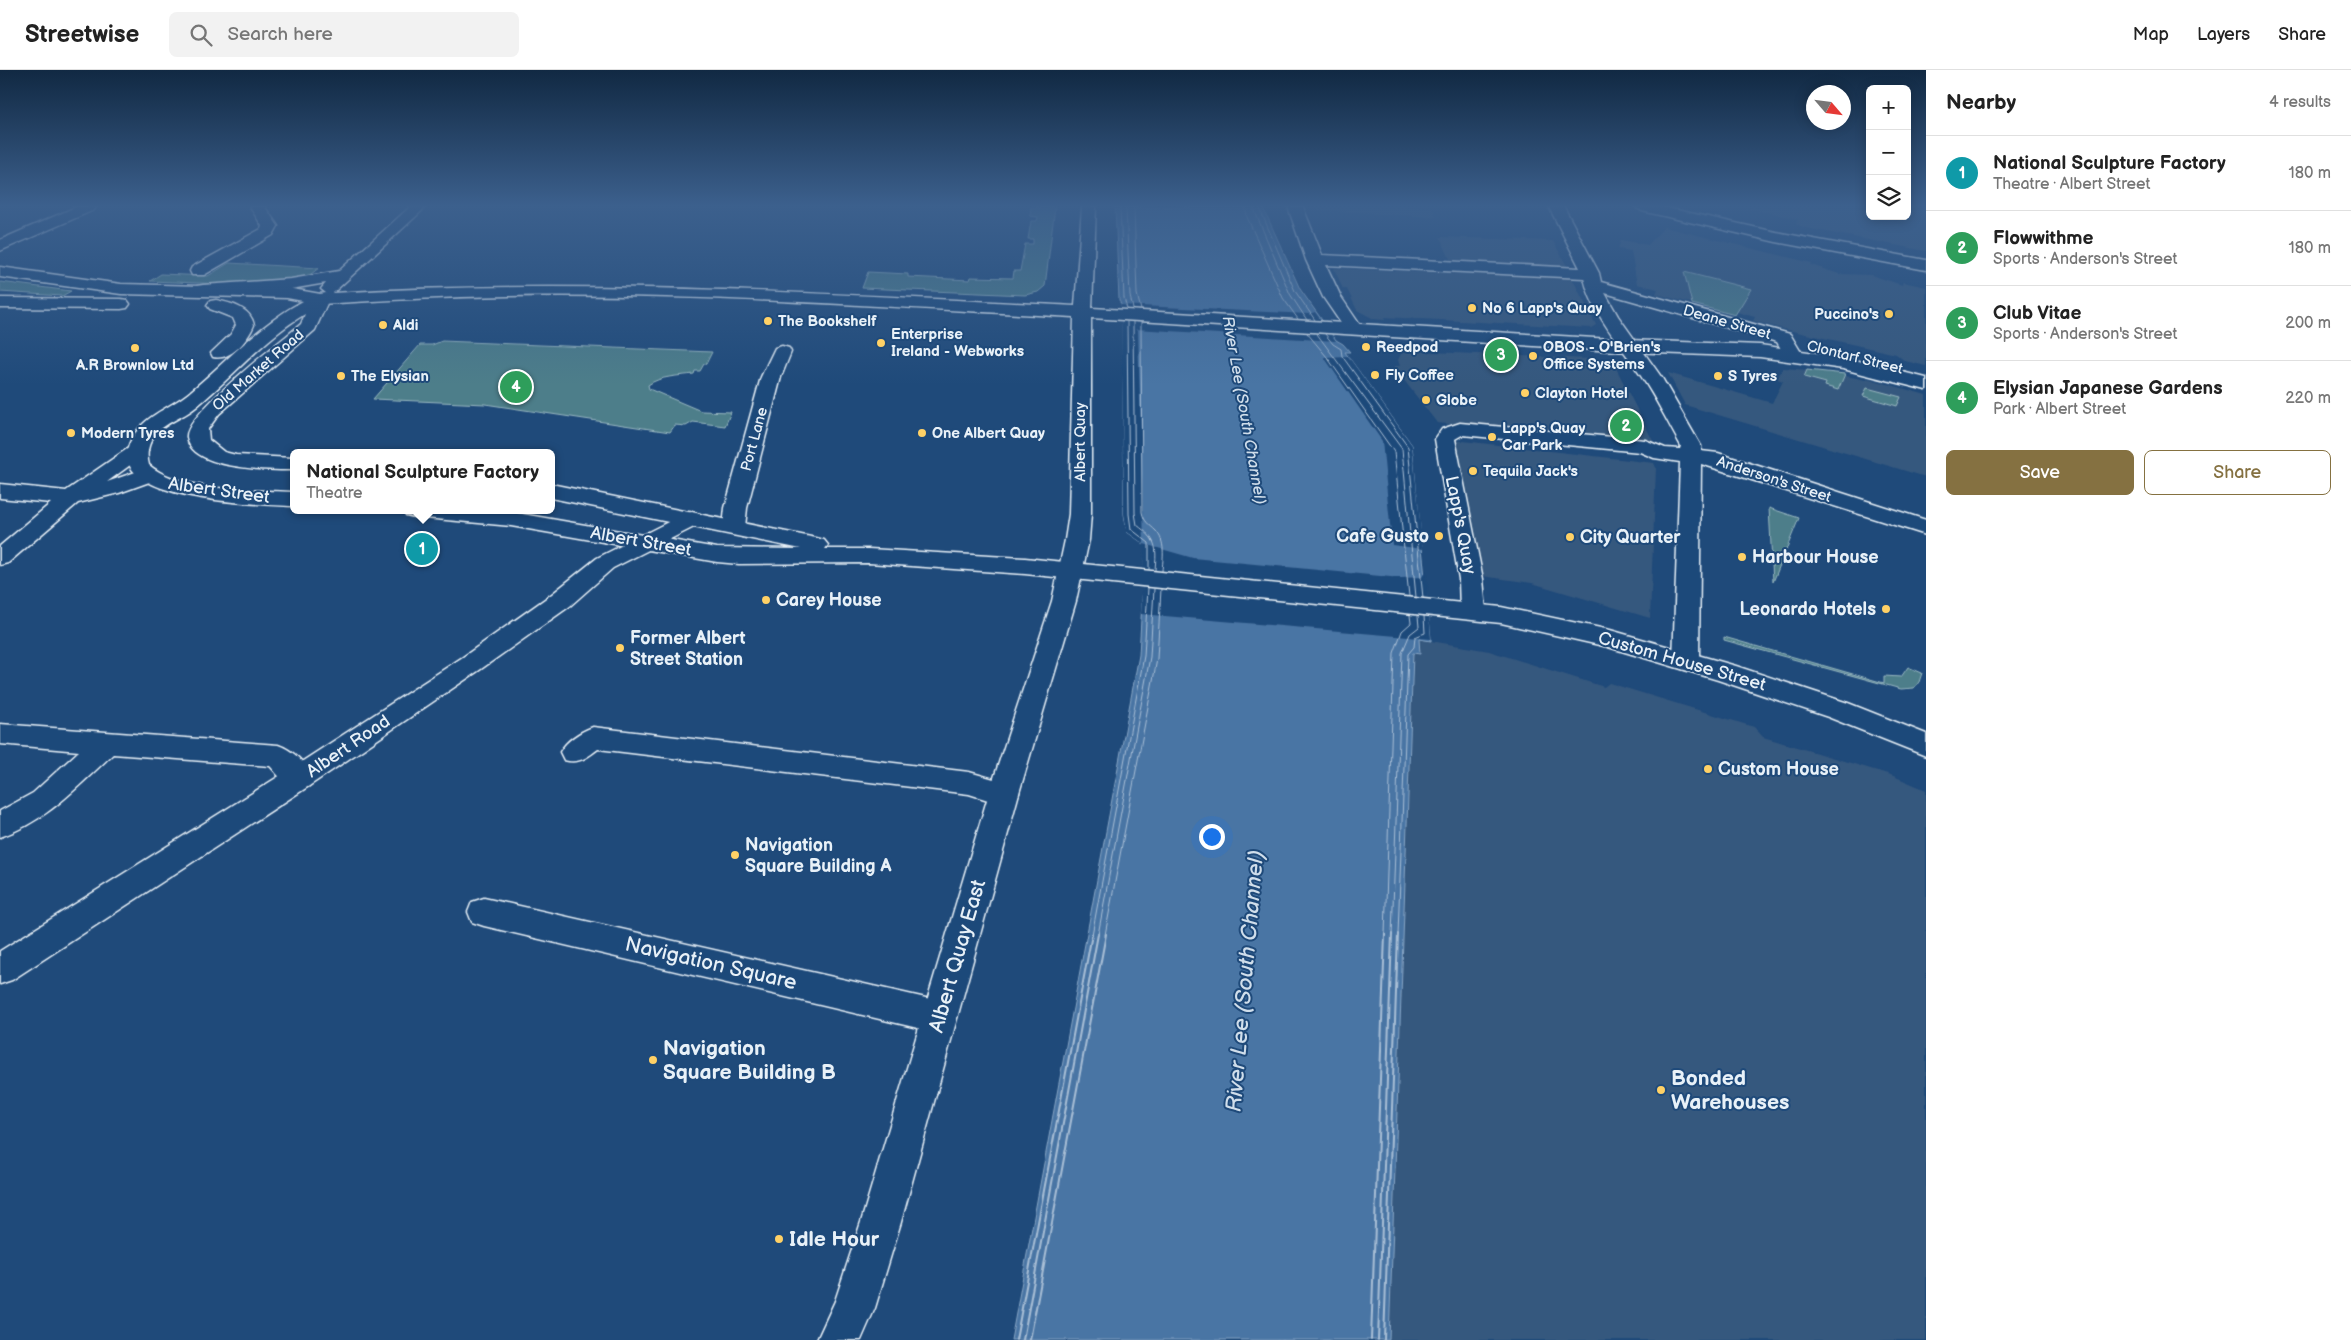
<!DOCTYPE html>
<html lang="en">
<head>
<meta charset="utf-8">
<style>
	body { margin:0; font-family:"Balsamiq Sans",sans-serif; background:#f2f2f2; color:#222 }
	.controls { position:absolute; right:15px; top:15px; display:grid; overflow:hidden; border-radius:8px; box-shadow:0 2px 12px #0003 }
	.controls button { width:45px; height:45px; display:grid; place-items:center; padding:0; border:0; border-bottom:1px solid #e0e0e0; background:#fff; color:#222; font:25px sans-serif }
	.compass { position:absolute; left:1806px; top:15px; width:45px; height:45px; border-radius:50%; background:#fff; box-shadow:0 2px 12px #0003; rotate:118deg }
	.you { position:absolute; left:1211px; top:766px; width:18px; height:18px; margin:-12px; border:4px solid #fff; border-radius:50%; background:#1a73e8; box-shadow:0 0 0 8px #1a73e833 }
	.badge { display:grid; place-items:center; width:32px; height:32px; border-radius:50%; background:#857141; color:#fff; font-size:16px; font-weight:700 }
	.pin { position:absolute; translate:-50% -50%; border:2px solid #fff; box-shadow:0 1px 5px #0006 }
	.popup { position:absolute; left:290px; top:379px; width:265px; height:65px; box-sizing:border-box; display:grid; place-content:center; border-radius:8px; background:#fff; filter:drop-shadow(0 1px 4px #0005); font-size:16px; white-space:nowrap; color:#767676 }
	.popup b { font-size:19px; color:#222 }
	.popup::after { content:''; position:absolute; left:50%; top:100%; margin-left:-10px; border:10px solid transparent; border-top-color:#fff }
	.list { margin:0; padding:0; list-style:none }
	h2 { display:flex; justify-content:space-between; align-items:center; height:65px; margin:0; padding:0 20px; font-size:21px }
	h2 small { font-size:16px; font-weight:400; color:#767676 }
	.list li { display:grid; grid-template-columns:32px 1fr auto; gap:15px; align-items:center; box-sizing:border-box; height:75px; padding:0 20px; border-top:1px solid #e0e0e0 }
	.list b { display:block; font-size:19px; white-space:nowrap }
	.list p { margin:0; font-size:16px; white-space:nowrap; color:#767676 }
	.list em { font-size:16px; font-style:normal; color:#767676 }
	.actions { display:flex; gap:10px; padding:15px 20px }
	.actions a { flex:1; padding:11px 0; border:1px solid #857141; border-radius:8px; text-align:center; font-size:18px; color:#857141 }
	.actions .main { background:#857141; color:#fff }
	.icon { flex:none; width:28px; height:28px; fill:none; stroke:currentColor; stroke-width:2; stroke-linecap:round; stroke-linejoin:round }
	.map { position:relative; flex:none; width:1926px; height:1270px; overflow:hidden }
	header { display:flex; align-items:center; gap:30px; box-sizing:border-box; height:70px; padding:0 25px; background:#fff; border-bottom:1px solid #e0e0e0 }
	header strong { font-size:24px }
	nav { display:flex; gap:28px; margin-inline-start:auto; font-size:18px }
	.search { width:350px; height:45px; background:#f2f2f2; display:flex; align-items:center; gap:12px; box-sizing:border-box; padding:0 18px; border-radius:8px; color:#767676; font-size:19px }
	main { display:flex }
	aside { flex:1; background:#fff }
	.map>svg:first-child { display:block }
	.built { fill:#36587e }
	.green { fill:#4d7e8a; stroke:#9ab8c1 }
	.water { fill:#4a75a4; stroke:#89a7c6 }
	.pier { fill:#1f4a7a }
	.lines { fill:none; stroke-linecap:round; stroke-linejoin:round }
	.shore-far1 { stroke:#a9bfd6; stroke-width:1 }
	.shore { stroke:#a9bfd6; stroke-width:2 }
	.street-casing { stroke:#e8f1f8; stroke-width:3 }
	.secondary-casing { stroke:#e8f1f8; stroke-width:3 }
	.highway-casing { stroke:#e8f1f8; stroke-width:3 }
	.street { fill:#1f4a7a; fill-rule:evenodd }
	.secondary { fill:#1f4a7a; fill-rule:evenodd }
	.highway { fill:#1f4a7a; fill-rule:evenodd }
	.poi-dot { fill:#ffd166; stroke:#1f4a7a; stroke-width:2 }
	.labels { text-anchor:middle; stroke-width:4; stroke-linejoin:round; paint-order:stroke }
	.far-poi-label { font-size:15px; font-weight:bold; fill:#e8f1f8; stroke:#1f4a7a; text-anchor:start }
	.far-street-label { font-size:15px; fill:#e8f1f8; stroke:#1f4a7a }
	.far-water-label { font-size:16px; font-style:italic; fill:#d0deeb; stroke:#1f4a7a }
	.street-label { font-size:18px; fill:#e8f1f8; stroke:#1f4a7a }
	.poi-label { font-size:18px; font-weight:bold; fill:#e8f1f8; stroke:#1f4a7a; text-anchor:start }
	.near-street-label { font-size:21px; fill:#e8f1f8; stroke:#1f4a7a }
	.near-poi-label { font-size:21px; font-weight:bold; fill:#e8f1f8; stroke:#1f4a7a; text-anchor:start }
	.near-water-label { font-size:22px; font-style:italic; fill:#d0deeb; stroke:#1f4a7a }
</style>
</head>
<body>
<header>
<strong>Streetwise</strong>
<div class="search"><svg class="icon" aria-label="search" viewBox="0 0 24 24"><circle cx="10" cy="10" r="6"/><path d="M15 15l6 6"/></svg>Search here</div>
<nav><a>Map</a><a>Layers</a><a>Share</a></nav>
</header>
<main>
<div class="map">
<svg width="1926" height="1270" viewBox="0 0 1926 1270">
	<rect width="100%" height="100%" fill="#1f4a7a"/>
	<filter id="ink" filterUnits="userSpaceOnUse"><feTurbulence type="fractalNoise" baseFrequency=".02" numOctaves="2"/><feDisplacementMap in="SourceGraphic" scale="10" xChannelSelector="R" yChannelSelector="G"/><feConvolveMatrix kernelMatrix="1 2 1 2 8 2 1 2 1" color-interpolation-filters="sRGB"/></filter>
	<g filter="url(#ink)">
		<!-- built -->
		<g class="built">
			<path d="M1315,137H1432L1436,147L1316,140Z"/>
			<path d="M1743,137H1870V146H1907V137H1926V181L1806,158L1796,154L1798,149Z"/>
			<path d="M1664,157L1812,193L1811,195L1839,204L1871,205L1902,215L1903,212L1926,217V296L1905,291L1896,284L1779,258L1753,251L1755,247L1737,242L1735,245L1656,224L1658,219L1637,214L1631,181L1618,179L1621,170L1648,175Z"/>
			<path d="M1440,167L1553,171L1567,196L1451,191Z"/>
			<path d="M1334,198L1572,208L1596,255L1591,258L1384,247L1385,250L1374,249L1357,240L1347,219H1343Z"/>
			<path d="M1408,281L1612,290L1654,373L1437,353L1393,296H1400L1398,290L1401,284Z"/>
			<path d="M1783,298L1821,301L1866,310L1867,308L1926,325V407L1685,335L1668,303L1772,333L1783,311L1777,309Z"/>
			<path d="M1454,370L1654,393L1656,398L1650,548L1532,513L1482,506Z"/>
			<path d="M1419,569L1489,581L1604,617L1609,613L1754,657L1763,667L1891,705L1926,720V1270H1389L1413,583L1419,584Z"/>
		</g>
		<!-- green -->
		<g class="green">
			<path d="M1031,137H1055L1045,216L1038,222L1025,225L862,218L868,202L908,204V207L970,210L971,207L1013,208L1014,201H1020L1025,174H1033V169H1028L1031,151H1037L1038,147L1030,146Z"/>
			<path d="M229,193L319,198L307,207L296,210L223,214L150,211L161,204L208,206Z"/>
			<path d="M1684,202L1751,219L1735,245L1692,234Z"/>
			<path d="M0,212L71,221L62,226L0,222Z"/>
			<path d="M442,271L712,282L706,294H704L700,301H695L694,304C679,306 660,306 648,315L649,319L701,341L731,342L725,356L693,352L686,356L675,355L670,362L485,334L373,329L420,275H432Z"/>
			<path d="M1807,300L1845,304L1838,320L1825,316L1826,313L1804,307Z"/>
			<path d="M1867,318L1901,327L1897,336L1863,326Z"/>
			<path d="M1769,438L1799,448L1773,512Z"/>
			<path d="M1724,567L1884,613V606L1901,607L1908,597L1922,603L1919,612L1914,618L1901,619L1724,570Z"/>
		</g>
		<!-- water -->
		<path class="water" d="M1115,137H1263L1300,219L1336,270L1343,274L1350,282H1345L1412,375L1431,569V571L1419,569L1420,584L1413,583L1389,1270H1011L1139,585L1145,478L1144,474L1127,462L1124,444L1122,237L1119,230Z"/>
		<!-- pier -->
		<g class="pier">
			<path d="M1121,235L1309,244L1315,242L1336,271L1135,259L1138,260L1144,474L1193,488L1401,508L1422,507L1426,501L1431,569L1141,544L1144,474L1127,462L1124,444Z"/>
			<path d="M1348,286L1412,375L1423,479L1392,475L1382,371L1324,287Z"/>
		</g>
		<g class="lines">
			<!-- shore-far1 -->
			<g class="shore-far1">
				<path d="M1120,137L1124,228L1127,239"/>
				<path d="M1126,137L1130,226L1133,239"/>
				<path d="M1134,137L1137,224L1141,240"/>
				<path d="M1245,137L1247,147L1283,228L1298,249"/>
				<path d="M1253,137L1290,224L1307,250"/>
				<path d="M1259,137L1295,221L1315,250"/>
				<path d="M1127,252L1129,444L1131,459L1149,473V499"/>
				<path d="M1133,252L1135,443L1137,455C1157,470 1157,476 1155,500"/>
				<path d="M1141,252L1142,442C1144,452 1149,454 1156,461C1166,472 1163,487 1162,501"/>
				<path d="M1307,263L1327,287L1394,382L1409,526"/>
				<path d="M1317,264L1402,379L1416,527"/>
				<path d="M1325,264L1333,274L1341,279L1342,286L1408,377L1423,528"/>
				<path d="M1092,865L1144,586L1148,518"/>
				<path d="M1098,865L1150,587L1154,519"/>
				<path d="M1105,865L1157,589L1161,519"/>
				<path d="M1385,865L1394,583L1402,561L1411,553L1410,545"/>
				<path d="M1392,865L1402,583L1410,564L1419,557L1418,546"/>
				<path d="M1398,865L1408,584L1414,577L1415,567L1425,563L1424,546"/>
			</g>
			<!-- shore -->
			<g class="shore">
				<path d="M1016,1270L1092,864"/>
				<path d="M1023,1270L1098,864"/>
				<path d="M1030,1270L1106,864"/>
				<path d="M1371,1270L1385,864"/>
				<path d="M1378,1270L1392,864"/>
				<path d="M1384,1270L1398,864"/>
			</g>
			<!-- street casing -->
			<g class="street-casing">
				<g id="street">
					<path d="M76,137H96L94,140L0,181V170Z"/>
					<path d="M250,137H265L278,156L273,165L204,205H192L190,201L192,197L261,159L262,156Z"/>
					<path d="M1288,137H1303L1322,185L1580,198L1549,137H1564L1599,203L1601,212L1790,264L1802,284L1800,288H1786L1777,272L1605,223L1618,246L1662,308L1701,376V381L1718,383L1926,450V465L1701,394L1699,591L1695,597L1686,600L1677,597L1673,591L1680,392L1654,388L1640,382L1462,365L1455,369L1483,509L1486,541L1482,547L1473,549L1464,547L1460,541L1459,509L1435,369L1442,359L1460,353L1645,370L1665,378L1680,379L1681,376C1668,353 1656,328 1641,306C1621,275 1592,244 1584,208L1326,195L1341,227L1362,258L1359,262H1347L1323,227L1306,190Z"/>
					<path d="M782,276L789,278L791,282L781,307L747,438L745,457L742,462L734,464L726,462L723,457L725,438L761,307L775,278Z"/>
					<path d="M137,375L144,377L148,381L144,385L107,412L147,398L155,400L158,405L155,410L119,423L78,433L8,493L0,495V476L51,433L0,428V414L66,421L130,377Z"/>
					<path d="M0,654L278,675C293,680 306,694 314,708L309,716C289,723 283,710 270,696L113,684C78,716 46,752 0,767V741L33,723L79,681L0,674Z"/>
					<path d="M593,657L969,702L1015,715L1019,723L1015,731L1004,735L969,724L598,679C586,688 579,694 564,690L560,682C567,670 580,662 593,657Z"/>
					<path d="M484,828L939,931L952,935L957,947L952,959L939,963L484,856L472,852L468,842L472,832Z"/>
				</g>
			</g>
			<!-- secondary casing -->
			<g class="secondary-casing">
				<g id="secondary">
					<path d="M410,137H426L333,223C581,208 827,224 1075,236L1082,137H1096L1092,238L1629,270L1760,275L1843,287L1926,308V320L1843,299L1760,287L1629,282L1091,248V444L1089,470L1076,531L1019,723L901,1152L875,1238L861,1270H817L835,1231L861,1152L989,723L1052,531L1065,470L1069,444L1074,247C886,237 698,223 509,226C446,227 383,230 320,234L314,233L311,229L314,225L326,223L321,219L326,213L291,219L203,225L197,224L195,220L197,216L203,215L291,209L339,201Z"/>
					<path d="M1635,137H1663L1776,162L1926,190V200L1776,172L1642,141Z"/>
					<path d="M692,442L700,444L703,449L700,454L613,498L570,536L481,599L309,716L12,910L0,914V881L289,700L463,587L552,524L597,488L684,444Z"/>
				</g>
			</g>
			<!-- highway casing -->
			<g class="highway-casing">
				<g id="highway">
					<path d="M0,197L121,214L287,218L326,225L329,229L315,260L219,344L208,359L209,370L224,382L236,385L293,388V400C270,400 191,400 187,367C184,345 281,271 301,254L305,244C263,269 233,307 196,337C183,348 165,352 155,365C148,373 146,385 149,395C181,422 252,420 293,422V436C258,434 84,431 137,361C150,343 174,336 191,321C228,290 260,254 303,231L287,228L121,224L0,207Z"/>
					<path d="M0,228L121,229L127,230L130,234L127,238L121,239L0,238Z"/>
					<path d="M216,230C231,233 251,238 254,255C248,270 231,291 213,287L211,283L231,264L236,255L233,248L210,239L207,235L210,231Z"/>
					<path d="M551,414L816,468L824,470L828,475L825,479H869L1025,488L1501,537L1610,560L1736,596L1848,633L1926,664V686L1828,647L1718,610L1608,577L1501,553L1025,504L869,493L739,494L717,492L511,456L414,447L406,445L403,440L511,442L717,478L801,479L551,428Z"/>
				</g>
			</g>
			<!-- street -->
			<use href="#street" class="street"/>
			<!-- secondary -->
			<use href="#secondary" class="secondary"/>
			<!-- highway -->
			<use href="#highway" class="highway"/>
		</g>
	</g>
	<!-- sky -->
	<linearGradient id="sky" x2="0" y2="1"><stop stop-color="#112943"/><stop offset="0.43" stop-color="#3c608d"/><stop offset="1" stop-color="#3c608d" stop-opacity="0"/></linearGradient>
	<rect width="1926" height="315" fill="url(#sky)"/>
	<!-- markers -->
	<g class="poi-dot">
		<circle cx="1472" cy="238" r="5"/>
		<circle cx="1889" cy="244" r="5"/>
		<circle cx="768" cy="251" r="5"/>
		<circle cx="383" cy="255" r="5"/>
		<circle cx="881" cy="273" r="5"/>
		<circle cx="1366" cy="277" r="5"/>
		<circle cx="135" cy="278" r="5"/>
		<circle cx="1533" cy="286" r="5"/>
		<circle cx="1375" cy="305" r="5"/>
		<circle cx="341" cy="306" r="5"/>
		<circle cx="1718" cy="306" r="5"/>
		<circle cx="1525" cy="323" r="5"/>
		<circle cx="1426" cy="330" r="5"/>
		<circle cx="71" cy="363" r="5"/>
		<circle cx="922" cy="363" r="5"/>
		<circle cx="1492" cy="367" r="5"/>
		<circle cx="1473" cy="401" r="5"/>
		<circle cx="1439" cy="466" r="5"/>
		<circle cx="1570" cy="467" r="5"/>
		<circle cx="1742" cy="487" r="5"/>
		<circle cx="766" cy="530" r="5"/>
		<circle cx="1886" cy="539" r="5"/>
		<circle cx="620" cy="578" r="5"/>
		<circle cx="1708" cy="699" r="5"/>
		<circle cx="735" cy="785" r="5"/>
		<circle cx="653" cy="990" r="5"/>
		<circle cx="1661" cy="1020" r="5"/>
		<circle cx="779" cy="1169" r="5"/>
	</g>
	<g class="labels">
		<!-- far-poi labels -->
		<g class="far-poi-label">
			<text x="1482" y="243">No 6 Lapp's Quay</text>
			<text x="1879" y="249" text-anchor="end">Puccino's</text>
			<text x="778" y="256">The Bookshelf</text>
			<text x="393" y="260">Aldi</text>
			<text x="891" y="269">Enterprise<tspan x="891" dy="17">Ireland - Webworks</tspan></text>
			<text x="1376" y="282">Reedpod</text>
			<text x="1543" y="282">OBOS - O'Brien's<tspan x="1543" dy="17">Office Systems</tspan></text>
			<text x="135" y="300" text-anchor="middle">A.R Brownlow Ltd</text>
			<text x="1385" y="310">Fly Coffee</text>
			<text x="351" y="311">The Elysian</text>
			<text x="1728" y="311">S Tyres</text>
			<text x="1535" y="328">Clayton Hotel</text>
			<text x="1436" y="335">Globe</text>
			<text x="1502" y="363">Lapp's Quay<tspan x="1502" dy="17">Car Park</tspan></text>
			<text x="81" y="368">Modern Tyres</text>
			<text x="932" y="368">One Albert Quay</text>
			<text x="1483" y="406">Tequila Jack's</text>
		</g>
		<!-- far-street labels -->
		<g class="far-street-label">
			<text transform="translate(1727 252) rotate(16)" y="5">Deane Street</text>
			<text transform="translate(1855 287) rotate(14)" y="5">Clontarf Street</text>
			<text transform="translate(258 300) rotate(-41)" y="5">Old Market Road</text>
			<text transform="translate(754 369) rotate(-75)" y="5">Port Lane</text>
			<text transform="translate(1080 372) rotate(-90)" y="5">Albert Quay</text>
			<text transform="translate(1774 409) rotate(18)" y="5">Anderson's Street</text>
		</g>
		<!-- far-water labels -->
		<g class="far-water-label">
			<text transform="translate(1245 340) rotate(80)" y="6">River Lee (South Channel)</text>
		</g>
		<!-- street labels -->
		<g class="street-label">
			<text transform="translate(219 420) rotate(8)" y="6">Albert Street</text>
			<text transform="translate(1461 455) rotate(79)" y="6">Lapp's Quay</text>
			<text transform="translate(641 471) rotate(10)" y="6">Albert Street</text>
			<text transform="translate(1682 591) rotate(16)" y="6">Custom House Street</text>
			<text transform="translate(348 676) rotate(-34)" y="6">Albert Road</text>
		</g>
		<!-- poi labels -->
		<g class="poi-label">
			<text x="1429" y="472" text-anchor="end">Cafe Gusto</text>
			<text x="1580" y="473">City Quarter</text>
			<text x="1752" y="493">Harbour House</text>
			<text x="776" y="536">Carey House</text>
			<text x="1876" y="545" text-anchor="end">Leonardo Hotels</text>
			<text x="630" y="574">Former Albert<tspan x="630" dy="21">Street Station</tspan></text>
			<text x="1718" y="705">Custom House</text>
			<text x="745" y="781">Navigation<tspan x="745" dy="21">Square Building A</tspan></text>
		</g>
		<!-- near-street labels -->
		<g class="near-street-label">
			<text transform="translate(957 886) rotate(-74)" y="7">Albert Quay East</text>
			<text transform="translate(711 893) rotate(13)" y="7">Navigation Square</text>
		</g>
		<!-- near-poi labels -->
		<g class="near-poi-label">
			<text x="663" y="985">Navigation<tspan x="663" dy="24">Square Building B</tspan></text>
			<text x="1671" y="1015">Bonded<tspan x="1671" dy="24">Warehouses</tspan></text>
			<text x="789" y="1176">Idle Hour</text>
		</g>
		<!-- near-water labels -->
		<g class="near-water-label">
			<text transform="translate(1244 911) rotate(-85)" y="8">River Lee (South Channel)</text>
		</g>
	</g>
</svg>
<div class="controls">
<button>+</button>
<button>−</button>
<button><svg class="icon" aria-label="layers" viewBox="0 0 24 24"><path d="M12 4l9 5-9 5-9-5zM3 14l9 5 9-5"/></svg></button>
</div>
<svg class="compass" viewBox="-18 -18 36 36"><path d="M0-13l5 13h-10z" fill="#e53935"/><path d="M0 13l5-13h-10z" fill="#767676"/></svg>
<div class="you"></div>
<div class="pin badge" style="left:422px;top:479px;background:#0f9aa8">1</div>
<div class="popup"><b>National Sculpture Factory</b>Theatre</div>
<div class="pin badge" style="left:1626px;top:356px;background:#2e9e5b">2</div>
<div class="pin badge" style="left:1501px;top:285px;background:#2e9e5b">3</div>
<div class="pin badge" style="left:516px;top:317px;background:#2e9e5b">4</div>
</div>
<aside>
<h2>Nearby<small>4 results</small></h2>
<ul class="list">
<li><span class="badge" style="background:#0f9aa8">1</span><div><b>National Sculpture Factory</b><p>Theatre · Albert Street</p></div><em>180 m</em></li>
<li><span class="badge" style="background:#2e9e5b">2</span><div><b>Flowwithme</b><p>Sports · Anderson's Street</p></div><em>180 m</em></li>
<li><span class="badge" style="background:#2e9e5b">3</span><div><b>Club Vitae</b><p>Sports · Anderson's Street</p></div><em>200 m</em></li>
<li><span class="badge" style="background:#2e9e5b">4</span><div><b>Elysian Japanese Gardens</b><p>Park · Albert Street</p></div><em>220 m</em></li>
</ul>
<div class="actions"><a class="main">Save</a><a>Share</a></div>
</aside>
</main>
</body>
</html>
